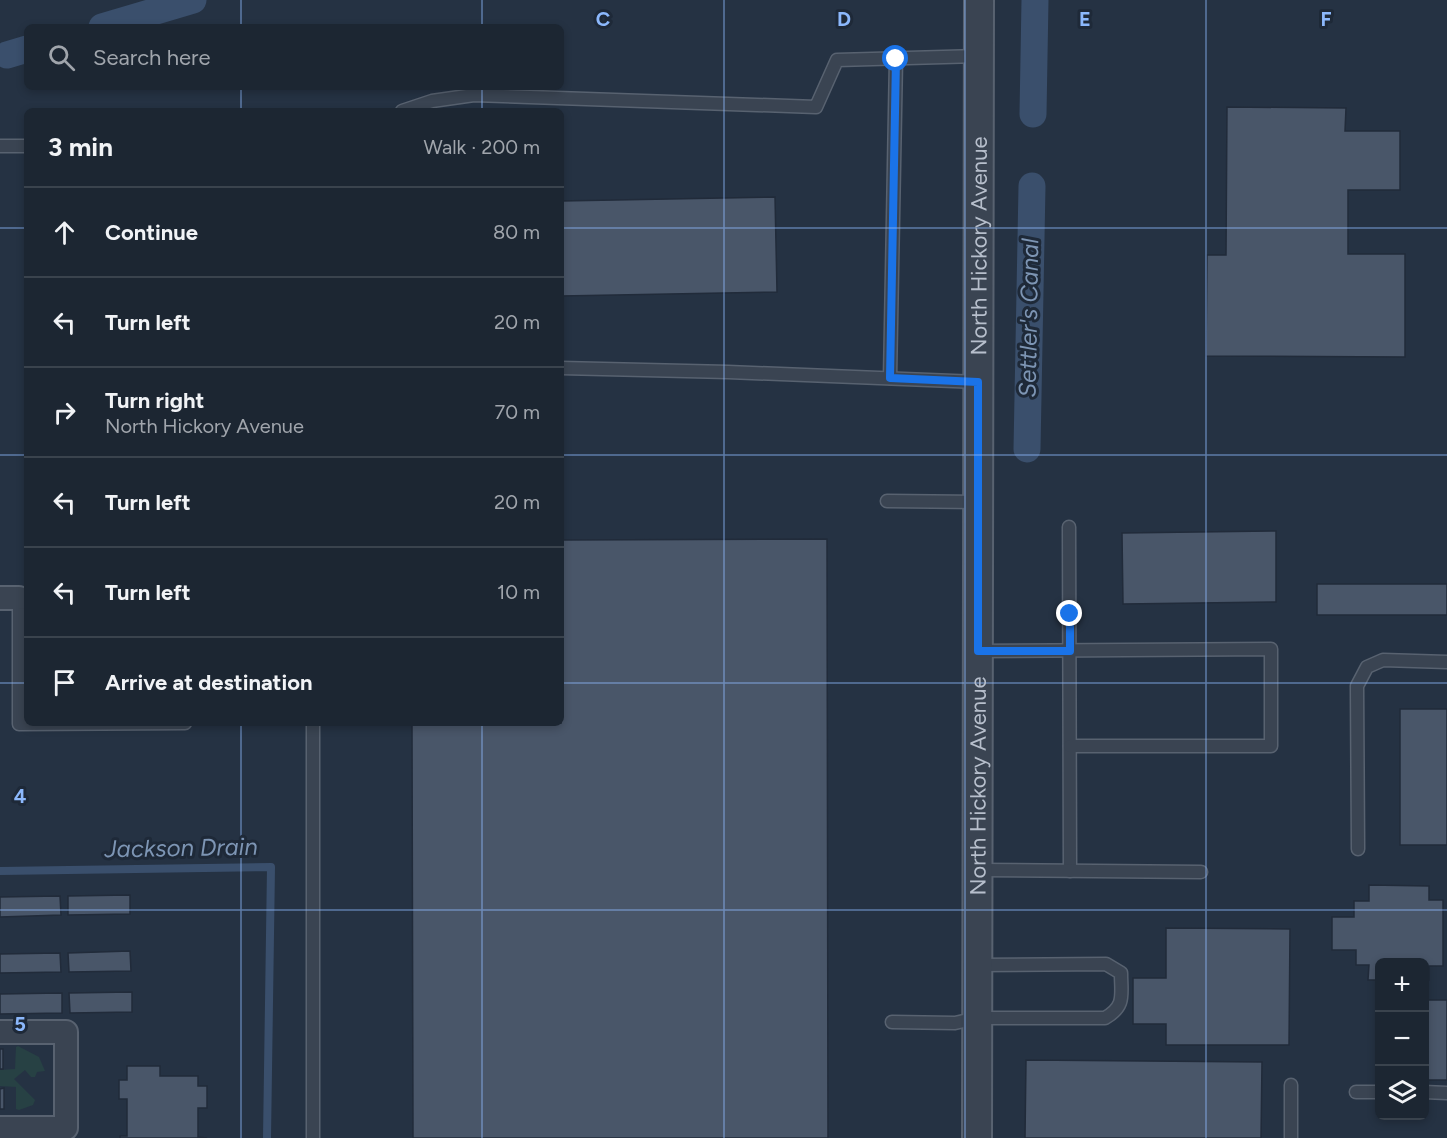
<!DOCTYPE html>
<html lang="en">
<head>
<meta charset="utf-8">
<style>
	body { margin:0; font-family:Figtree,sans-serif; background:#29323e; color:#f1f3f6 }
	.controls { position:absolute; right:18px; bottom:18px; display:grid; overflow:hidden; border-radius:9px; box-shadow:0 3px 9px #0003 }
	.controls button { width:54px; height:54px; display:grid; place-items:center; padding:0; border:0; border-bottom:2px solid #3a434d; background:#1c2632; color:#f1f3f6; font:30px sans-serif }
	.stop { position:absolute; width:18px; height:18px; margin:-14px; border:4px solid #1a73e8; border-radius:50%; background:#fff }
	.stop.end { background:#1a73e8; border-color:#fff; box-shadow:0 2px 6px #0008 }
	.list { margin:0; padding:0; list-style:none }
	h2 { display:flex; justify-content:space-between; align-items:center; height:78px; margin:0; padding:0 24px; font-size:26px }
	h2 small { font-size:20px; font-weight:400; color:#a0a5ac }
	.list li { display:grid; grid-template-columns:39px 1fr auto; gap:18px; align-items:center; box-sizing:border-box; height:90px; padding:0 24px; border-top:2px solid #3a434d }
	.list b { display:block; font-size:22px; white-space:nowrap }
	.list p { margin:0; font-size:20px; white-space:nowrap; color:#a0a5ac }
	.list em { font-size:20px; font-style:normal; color:#a0a5ac }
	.icon { flex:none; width:33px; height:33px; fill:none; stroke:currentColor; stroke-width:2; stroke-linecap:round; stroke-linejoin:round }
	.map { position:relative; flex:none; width:1447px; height:1138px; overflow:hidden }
	.search { position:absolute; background:#1c2632; box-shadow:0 3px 9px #0003; left:24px; top:24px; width:540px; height:66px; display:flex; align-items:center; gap:15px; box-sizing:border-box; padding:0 21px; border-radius:9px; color:#a0a5ac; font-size:22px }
	.panel { position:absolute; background:#1c2632; box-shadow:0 3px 9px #0003; left:24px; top:108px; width:540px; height:618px; border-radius:9px }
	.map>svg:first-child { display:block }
	.green { fill:#274144 }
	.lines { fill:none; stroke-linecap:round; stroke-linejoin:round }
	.stream { stroke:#3a4f6c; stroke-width:8 }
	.canal { stroke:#3a4f6c; stroke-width:27 }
	.building { fill:#495669; stroke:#212b3a; stroke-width:1.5 }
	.service-casing { stroke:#586270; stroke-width:15 }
	.minor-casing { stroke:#586270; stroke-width:26 }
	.tertiary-casing { stroke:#586270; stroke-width:32 }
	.service { stroke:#3a4452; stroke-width:12 }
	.minor { stroke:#3a4452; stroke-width:22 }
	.tertiary { stroke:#3a4452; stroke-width:28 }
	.route { stroke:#1a73e8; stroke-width:8 }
	.grid { fill:none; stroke:#8cb8fc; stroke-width:1.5; stroke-opacity:0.55 }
	.labels { text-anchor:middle; stroke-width:6; stroke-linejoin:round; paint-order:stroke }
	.street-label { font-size:22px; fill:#b7bfcc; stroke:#1e2938 }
	.water-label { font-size:24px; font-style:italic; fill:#7d95b4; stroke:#1e2938 }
	.grid-label { font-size:20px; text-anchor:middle; font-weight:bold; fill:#8cb8fc; stroke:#1e2938; stroke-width:6; stroke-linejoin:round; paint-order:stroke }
</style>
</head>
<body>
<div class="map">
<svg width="1447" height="1138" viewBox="0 0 1447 1138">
	<rect width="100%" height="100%" fill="#253243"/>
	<!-- green -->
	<path class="green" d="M18,1046L39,1057L45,1071L37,1072L35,1077H31L25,1070L14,1079L35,1100L33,1105L19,1110L16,1109V1087L0,1086V1070L15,1069L16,1047Z"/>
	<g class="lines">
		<!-- stream -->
		<path class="stream" d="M0,871L271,867L267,1138"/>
		<!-- canal -->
		<g class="canal">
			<path d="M102,27L193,0"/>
			<path d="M7,55L27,49"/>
			<path d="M1033,114L1035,0"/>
			<path d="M1027,449L1032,186"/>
		</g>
	</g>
	<!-- building -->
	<g class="building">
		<path d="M1227,107L1346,108L1345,131H1400V190H1348V254H1405V357L1206,356L1207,255H1226Z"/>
		<path d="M775,197L777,292L561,296V201Z"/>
		<path d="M1276,531V602L1123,604L1122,533Z"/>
		<path d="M827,539L828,1138H413L412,723H561V540Z"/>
		<rect x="1317" y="584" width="130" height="31"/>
		<rect x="1400" y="709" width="47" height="136"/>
		<path d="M1369,885L1429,886V900H1443V966H1429V980H1424V962H1380V980H1368L1369,965H1356V950H1332V917H1354V901H1369Z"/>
		<path d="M130,895V914L68,915V896Z"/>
		<path d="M60,896L61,915L0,917V897Z"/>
		<path d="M1166,928L1290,929L1289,1045H1166V1024H1133V978H1166Z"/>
		<path d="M130,951L131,971L69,972L68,953Z"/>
		<path d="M60,953L61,972L0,973V954Z"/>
		<path d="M132,992V1012L70,1013L69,993Z"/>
		<path d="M62,993V1013L0,1014V994Z"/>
		<rect x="1424" y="1000" width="23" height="80"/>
		<rect x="0" y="1049" width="3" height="20"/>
		<path d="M1026,1060L1262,1062L1261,1138H1025Z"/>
		<path d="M127,1066H160V1076H198V1086H207V1108H198V1137L207,1138H120V1136H127V1099H119V1080H127Z"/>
		<path d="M4,1088V1109H0V1089Z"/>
	</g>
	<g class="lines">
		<!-- service casing -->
		<g class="service-casing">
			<g id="service">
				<path d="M402,111L432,101L474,95L816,107L837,60L979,56"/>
				<path d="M0,146H27"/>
				<path d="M561,368L728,372L978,382"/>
				<path d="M890,378L896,59"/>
				<path d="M887,501L978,502"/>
				<path d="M1069,527L1070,871"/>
				<path d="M22,598H19V724L185,723"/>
				<path d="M978,651L1271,649V746H1070"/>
				<path d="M313,723V1138"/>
				<path d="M1358,849L1357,686L1367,667L1383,660L1447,662"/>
				<path d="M978,870L1201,872"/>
				<path d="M892,1022L955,1023L977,1018H1105C1126,1006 1121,995 1121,973L1106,964L977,965"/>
				<path d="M1291,1085V1138"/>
				<path d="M1356,1092H1380"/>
				<path d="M1424,1092L1447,1093"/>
			</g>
		</g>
		<!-- minor casing -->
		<g class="minor-casing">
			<g id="minor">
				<path d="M0,598H19"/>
				<path d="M0,1032H66V1128H0"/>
			</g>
		</g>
		<!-- tertiary casing -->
		<g class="tertiary-casing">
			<g id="tertiary">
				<path id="s1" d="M977,1138L979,0"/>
			</g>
		</g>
		<!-- service -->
		<use href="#service" class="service"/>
		<!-- minor -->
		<use href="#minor" class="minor"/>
		<!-- tertiary -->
		<use href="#tertiary" class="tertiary"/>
	</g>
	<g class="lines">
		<!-- route -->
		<path class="route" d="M896,59L890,378L978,382V651H1070V614"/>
	</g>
	<!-- grid -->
	<path class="grid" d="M241,0V27M482,0V27M724,0V1138M965,0V1138M1206,0V1138M241,87V111M482,87V111M0,228H27M561,228H1447M0,455H27M561,455H1447M0,683H27M561,683H1447M241,723V1138M482,723V1138M0,910H1447"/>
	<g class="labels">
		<!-- street labels -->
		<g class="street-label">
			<text dy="8" stroke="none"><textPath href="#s1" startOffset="892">North Hickory Avenue</textPath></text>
			<text dy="8" stroke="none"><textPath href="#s1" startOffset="352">North Hickory Avenue</textPath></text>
		</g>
		<!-- water labels -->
		<g class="water-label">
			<text transform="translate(1029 318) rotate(-89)" y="8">Settler's Canal</text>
			<text transform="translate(181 848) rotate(-1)" y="8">Jackson Drain</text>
		</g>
	</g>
	<g class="grid-label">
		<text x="603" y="26">C</text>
		<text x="844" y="26">D</text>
		<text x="1085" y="26">E</text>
		<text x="1326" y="26">F</text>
		<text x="20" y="803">4</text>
		<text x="20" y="1031">5</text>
	</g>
</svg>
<div class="controls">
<button>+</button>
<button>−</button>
<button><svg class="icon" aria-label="layers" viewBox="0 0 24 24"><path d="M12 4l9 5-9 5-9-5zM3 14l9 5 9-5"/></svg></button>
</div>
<div class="stop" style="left:896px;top:59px"></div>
<div class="stop end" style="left:1070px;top:614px"></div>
<div class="search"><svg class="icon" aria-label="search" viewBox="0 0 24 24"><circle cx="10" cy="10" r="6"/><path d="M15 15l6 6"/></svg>Search here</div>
<section class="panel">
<h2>3 min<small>Walk · 200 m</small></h2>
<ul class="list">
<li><svg class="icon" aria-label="ahead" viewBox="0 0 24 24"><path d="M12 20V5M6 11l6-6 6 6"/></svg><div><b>Continue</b></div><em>80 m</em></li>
<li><svg class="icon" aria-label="left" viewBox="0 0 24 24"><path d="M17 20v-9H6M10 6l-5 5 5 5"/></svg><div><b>Turn left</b></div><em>20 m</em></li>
<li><svg class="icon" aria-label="right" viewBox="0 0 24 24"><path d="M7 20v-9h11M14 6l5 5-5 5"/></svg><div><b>Turn right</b><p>North Hickory Avenue</p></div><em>70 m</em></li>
<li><svg class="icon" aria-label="left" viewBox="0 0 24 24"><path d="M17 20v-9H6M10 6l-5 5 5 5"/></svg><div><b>Turn left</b></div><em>20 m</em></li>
<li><svg class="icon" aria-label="left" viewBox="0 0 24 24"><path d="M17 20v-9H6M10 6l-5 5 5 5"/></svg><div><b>Turn left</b></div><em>10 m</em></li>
<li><svg class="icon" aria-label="arrive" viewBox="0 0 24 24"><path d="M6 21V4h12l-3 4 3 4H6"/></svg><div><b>Arrive at destination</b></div></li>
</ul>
</section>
</div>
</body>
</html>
